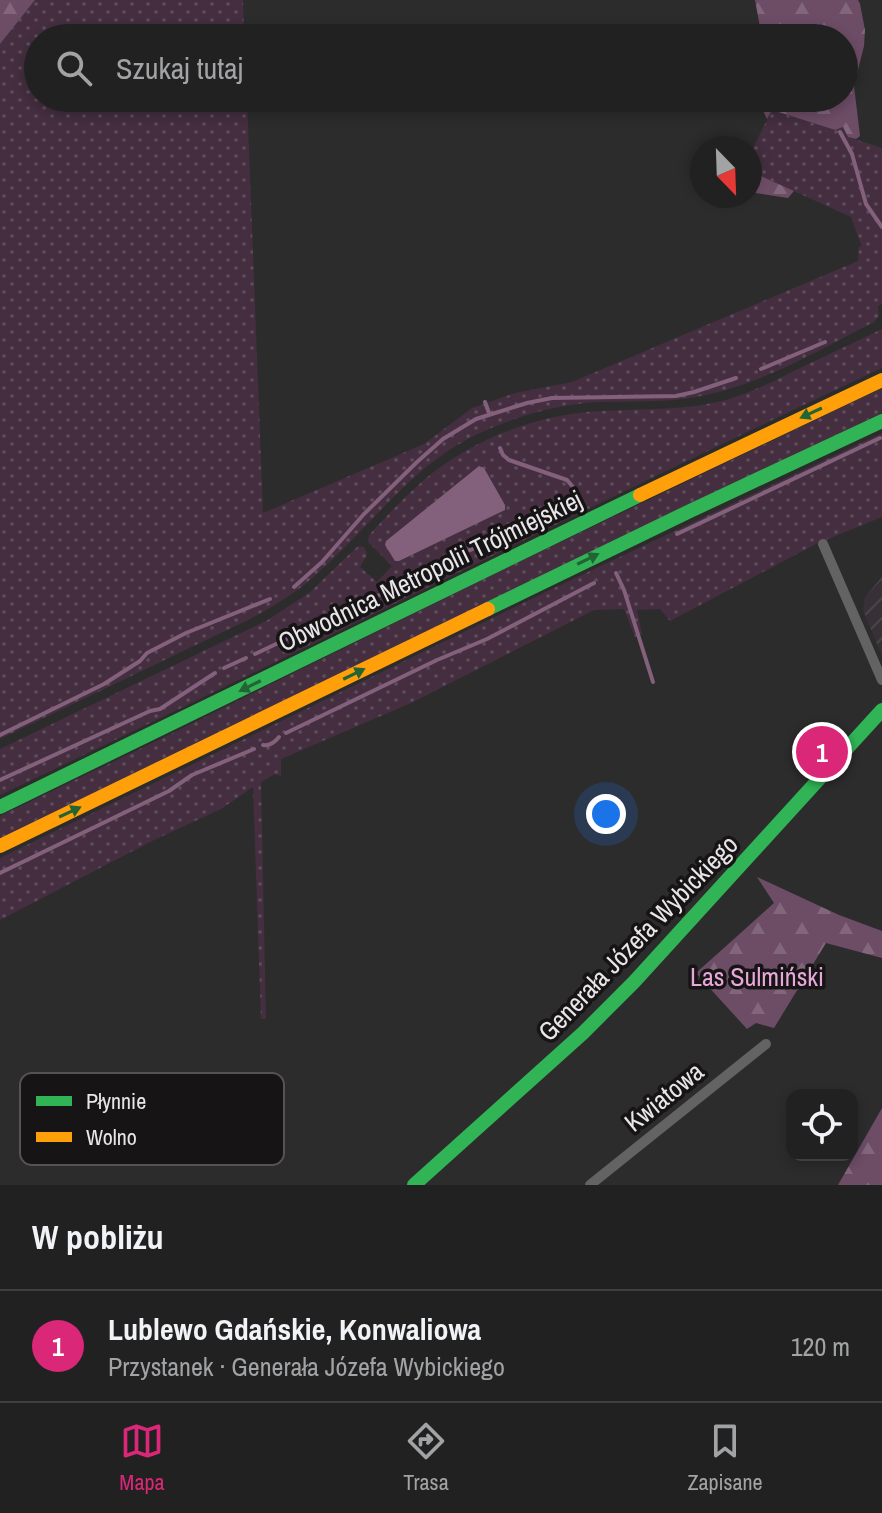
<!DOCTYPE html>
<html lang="pl">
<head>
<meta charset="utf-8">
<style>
	body { margin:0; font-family:"Archivo Narrow",sans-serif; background:#2a292a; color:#f1f3f6 }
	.controls { position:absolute; right:24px; bottom:24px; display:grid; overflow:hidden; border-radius:16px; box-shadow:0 4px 12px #0003 }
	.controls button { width:72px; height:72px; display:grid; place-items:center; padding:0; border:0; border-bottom:2px solid #3f3e40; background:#222122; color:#f1f3f6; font:40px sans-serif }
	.compass { position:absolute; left:690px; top:136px; width:72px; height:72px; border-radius:50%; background:#222122; box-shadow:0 4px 12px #0003; rotate:157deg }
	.you { position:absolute; left:606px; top:814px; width:28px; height:28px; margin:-20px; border:6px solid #fff; border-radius:50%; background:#1a73e8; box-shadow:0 0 0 12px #1a73e833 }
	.badge { display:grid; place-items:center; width:52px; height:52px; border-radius:50%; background:#db2777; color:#fff; font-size:26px; font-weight:700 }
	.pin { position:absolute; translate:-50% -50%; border:4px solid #fff; box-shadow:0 2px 8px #0006 }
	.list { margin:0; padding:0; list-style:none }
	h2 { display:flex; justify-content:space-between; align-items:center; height:104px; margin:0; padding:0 32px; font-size:34px }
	h2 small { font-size:26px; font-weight:400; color:#a2a3a5 }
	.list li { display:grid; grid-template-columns:52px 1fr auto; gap:24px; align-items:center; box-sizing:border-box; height:112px; padding:0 32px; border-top:2px solid #3f3e40 }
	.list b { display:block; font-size:30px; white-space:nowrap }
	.list p { margin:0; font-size:26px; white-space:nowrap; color:#a2a3a5 }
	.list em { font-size:26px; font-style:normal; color:#a2a3a5 }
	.icon { flex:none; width:44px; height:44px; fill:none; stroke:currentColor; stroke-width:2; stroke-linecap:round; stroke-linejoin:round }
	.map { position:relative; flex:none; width:882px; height:1185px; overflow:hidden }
	.search { position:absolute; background:#222122; box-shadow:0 4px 12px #0003; left:24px; right:24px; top:24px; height:88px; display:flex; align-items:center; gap:20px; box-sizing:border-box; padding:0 28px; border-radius:44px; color:#a2a3a5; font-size:30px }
	.sheet { height:216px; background:#222122 }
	nav { display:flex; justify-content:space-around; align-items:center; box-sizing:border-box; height:112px; border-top:2px solid #3f3e40; background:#222122; font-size:22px; color:#a2a3a5 }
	nav a { display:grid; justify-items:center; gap:4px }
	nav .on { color:#db2777 }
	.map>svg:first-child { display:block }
	.industrial { fill:url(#industrial-furrows) }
	.grass { fill:url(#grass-dots) }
	.forest { fill:url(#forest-firs) }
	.water { fill:#83607b }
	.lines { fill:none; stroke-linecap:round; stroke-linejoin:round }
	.stream { stroke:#83607b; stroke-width:4 }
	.street { stroke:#646364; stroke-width:10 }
	.fast { stroke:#30b455; stroke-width:14 }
	.slow { stroke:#ff9f0a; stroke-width:14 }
	.oneway { fill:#236435 }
	.labels { text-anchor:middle; stroke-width:7; stroke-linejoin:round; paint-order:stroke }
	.street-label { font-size:26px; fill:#e8e6e8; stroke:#161415 }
	.park-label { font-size:26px; fill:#e7a8d9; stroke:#161415 }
	.key { fill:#161415; stroke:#555354; stroke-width:2 }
	.key-label { font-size:22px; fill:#e8e6e8 }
</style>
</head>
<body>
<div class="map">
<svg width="882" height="1185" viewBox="0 0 882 1185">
	<defs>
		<pattern id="industrial-furrows" width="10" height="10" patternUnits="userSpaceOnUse" patternTransform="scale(2)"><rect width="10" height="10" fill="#373036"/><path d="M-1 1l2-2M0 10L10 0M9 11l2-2" fill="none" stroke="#4a4449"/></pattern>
		<pattern id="grass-dots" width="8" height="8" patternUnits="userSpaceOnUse" patternTransform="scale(2)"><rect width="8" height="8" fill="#442e3f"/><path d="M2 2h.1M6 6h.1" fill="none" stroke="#5f4c5b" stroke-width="1.8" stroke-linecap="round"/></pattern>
		<pattern id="forest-firs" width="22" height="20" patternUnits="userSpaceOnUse" patternTransform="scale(2)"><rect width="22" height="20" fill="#6d4c66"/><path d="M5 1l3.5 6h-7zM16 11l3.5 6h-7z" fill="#82667c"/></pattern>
	</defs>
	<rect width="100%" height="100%" fill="#2d2c2d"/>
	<!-- industrial -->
	<path class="industrial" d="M882,577V656L863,610L865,597Z"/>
	<!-- grass -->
	<g class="grass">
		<path d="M35,0H243L244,38H38V98H247L263,513L424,444L472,408L515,393L572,382L858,261L859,246L862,247L851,217L750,171V154L772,110L834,130L843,127L848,137L882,148V304L878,306L879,316L874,322C819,350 763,384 701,396C667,403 632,401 598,402C558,404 517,416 480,433C414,463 373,524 320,571C299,591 275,606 250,619L0,739V44Z"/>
		<path d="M882,329V368C586,507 295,655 0,795V749L266,621L309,593L358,546L364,547L367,555L360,567L377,582L392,566L368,542L369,535C387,516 405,496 425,479C471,441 528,418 587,412C634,408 680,412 726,400C750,393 772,382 794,371C823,357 853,343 882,329Z"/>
		<path d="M882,388V413L0,838V816L146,746L492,575Z"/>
		<path d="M882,433V517L816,544L670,621L660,609L637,610L642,634L635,637L624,609L594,610L411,703L281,759V776L275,774L261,782L266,1019H261L253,787L221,809L152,841L0,920V858L552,589Z"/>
	</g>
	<!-- forest -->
	<g class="forest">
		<path d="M0,0H35L0,44Z"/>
		<path d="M755,0H858L860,4L865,30L864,46L854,86L860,136L856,139L848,137L843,127L835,130L772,110L767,119L757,98H844V38H762Z"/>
		<path d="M750,171L794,191L788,198L750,192Z"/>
		<path d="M757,877L839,915L882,931V958L826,943L774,1028L756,1023L747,1029L696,973L774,903Z"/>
		<path d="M882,1108V1185H838Z"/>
	</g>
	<!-- water -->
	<path class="water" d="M479,466L484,468L505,505V510L399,561H395L385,545L386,541Z"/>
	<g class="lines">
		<!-- stream -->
		<g class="stream">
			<path d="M840,132L852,154L866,204L882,227"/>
			<path d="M761,369L825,342"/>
			<path d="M485,402L489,413"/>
			<path d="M500,448L503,455L509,460L567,480L573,487L579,498"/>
			<path d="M677,534L880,438"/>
			<path d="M616,573L624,590L653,682"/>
			<path d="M294,587L322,562L364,514L417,462L443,439L476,419L527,403L552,398L676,396L694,392L736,378"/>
			<path d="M255,654L449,562L468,551L560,511"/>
			<path d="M224,668L246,658"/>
			<path d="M286,733L437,660L487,639L594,583"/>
			<path d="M0,735L104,684L140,661L147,653L186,633L270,599"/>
			<path d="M263,745C269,746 275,742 279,737"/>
			<path d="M0,780L150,711L160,709L215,673"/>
			<path d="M0,873L169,791L192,775L254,749"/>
		</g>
		<!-- street -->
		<g class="street">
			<path d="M823,544L882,680"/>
			<path d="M590,1185L766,1044"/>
		</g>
		<!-- fast -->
		<g class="fast">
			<path d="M488,609L690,511L882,421"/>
			<path d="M0,807L640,495"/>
			<path d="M414,1185L583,1033L634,982L882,710"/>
		</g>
		<!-- slow -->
		<g class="slow">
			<path d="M640,495L882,380"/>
			<path d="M0,846L488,609"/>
		</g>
	</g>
	<!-- one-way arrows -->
	<defs><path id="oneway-solid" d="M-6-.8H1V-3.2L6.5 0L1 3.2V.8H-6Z" transform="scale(2)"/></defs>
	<g class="oneway">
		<use href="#oneway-solid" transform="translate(811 413) rotate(155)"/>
		<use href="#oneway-solid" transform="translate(588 559) rotate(-26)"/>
		<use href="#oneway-solid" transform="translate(354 674) rotate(-26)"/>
		<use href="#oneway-solid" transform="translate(250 686) rotate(154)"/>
		<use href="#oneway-solid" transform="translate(70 812) rotate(-25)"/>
	</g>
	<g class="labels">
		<!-- street labels -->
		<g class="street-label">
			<text transform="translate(430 571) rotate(-26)" y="9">Obwodnica Metropolii Trójmiejskiej</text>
			<text transform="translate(638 938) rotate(-46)" y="9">Generała Józefa Wybickiego</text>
			<text transform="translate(664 1097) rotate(-39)" y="9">Kwiatowa</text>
		</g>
		<!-- park labels -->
		<g class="park-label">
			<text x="757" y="986">Las Sulmiński</text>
		</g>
	</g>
	<!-- legend -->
	<rect x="20" y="1073" width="264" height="92" rx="12" class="key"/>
	<rect x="36" y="1096" width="36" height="10" fill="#30b455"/>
	<rect x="36" y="1132" width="36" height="10" fill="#ff9f0a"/>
	<g class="key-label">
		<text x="86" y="1109">Płynnie</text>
		<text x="86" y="1145">Wolno</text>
	</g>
</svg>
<div class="controls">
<button><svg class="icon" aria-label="locate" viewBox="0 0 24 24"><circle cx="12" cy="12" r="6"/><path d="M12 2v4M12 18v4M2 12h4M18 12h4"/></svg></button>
</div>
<svg class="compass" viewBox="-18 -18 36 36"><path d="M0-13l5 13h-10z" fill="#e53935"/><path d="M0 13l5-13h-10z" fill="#a2a3a5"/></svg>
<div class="you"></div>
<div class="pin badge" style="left:822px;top:752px">1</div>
<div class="search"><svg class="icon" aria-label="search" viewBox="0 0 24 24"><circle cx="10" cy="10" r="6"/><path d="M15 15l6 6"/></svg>Szukaj tutaj</div>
</div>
<section class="sheet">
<h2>W pobliżu<small></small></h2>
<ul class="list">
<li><span class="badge">1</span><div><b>Lublewo Gdańskie, Konwaliowa</b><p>Przystanek · Generała Józefa Wybickiego</p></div><em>120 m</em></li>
</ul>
</section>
<nav>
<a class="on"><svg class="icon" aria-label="map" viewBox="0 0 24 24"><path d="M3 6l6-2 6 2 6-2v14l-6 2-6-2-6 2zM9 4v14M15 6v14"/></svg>Mapa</a>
<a><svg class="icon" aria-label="directions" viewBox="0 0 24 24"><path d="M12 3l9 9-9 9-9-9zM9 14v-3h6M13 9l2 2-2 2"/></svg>Trasa</a>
<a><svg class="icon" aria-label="saved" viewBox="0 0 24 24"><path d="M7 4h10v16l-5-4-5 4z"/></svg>Zapisane</a>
</nav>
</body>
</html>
